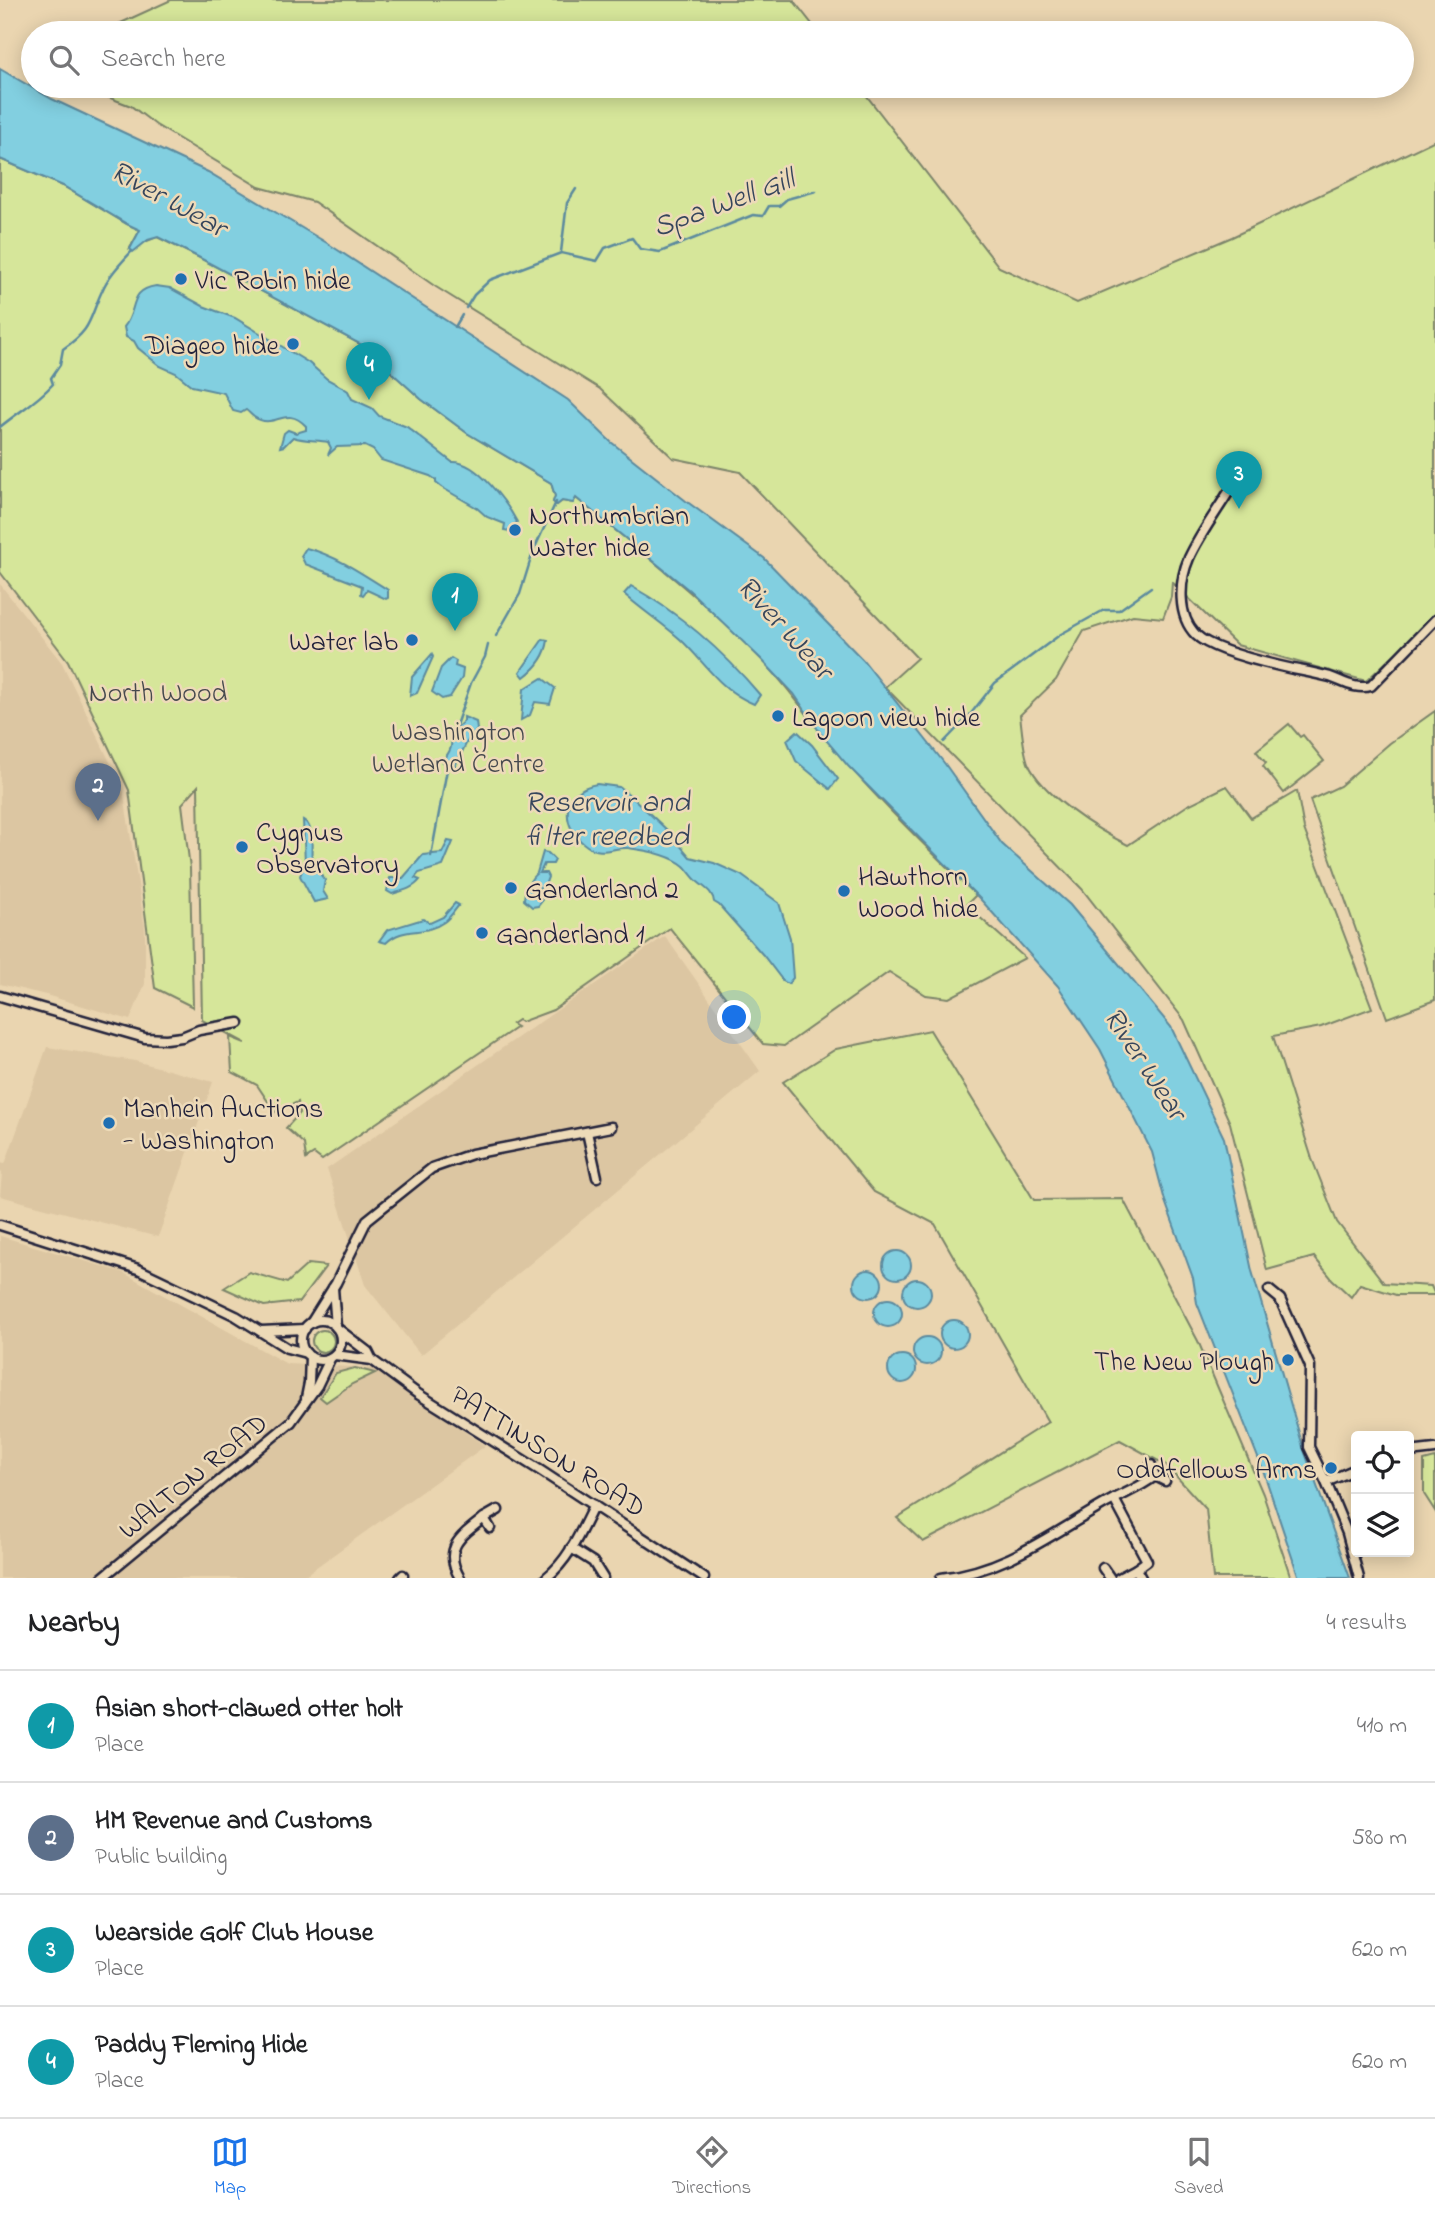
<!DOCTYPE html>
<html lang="en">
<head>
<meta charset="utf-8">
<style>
	body { margin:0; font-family:"Indie Flower",sans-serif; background:#f6f6f6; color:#202124 }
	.controls { position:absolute; right:21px; bottom:21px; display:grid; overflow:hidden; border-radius:7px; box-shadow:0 4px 18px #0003 }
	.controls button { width:63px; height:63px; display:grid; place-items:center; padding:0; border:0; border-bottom:2px solid #e0e0e0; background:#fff; color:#202124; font:35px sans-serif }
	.you { position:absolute; left:735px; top:1018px; width:24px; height:24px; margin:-18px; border:5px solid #fff; border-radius:50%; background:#1a73e8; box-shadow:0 0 0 10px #1a73e833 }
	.badge { display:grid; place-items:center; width:46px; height:46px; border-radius:50%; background:#1a73e8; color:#fff; font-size:23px; font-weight:700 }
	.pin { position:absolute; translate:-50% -58px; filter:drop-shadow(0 2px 4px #0008) }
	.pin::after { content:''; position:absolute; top:37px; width:24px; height:21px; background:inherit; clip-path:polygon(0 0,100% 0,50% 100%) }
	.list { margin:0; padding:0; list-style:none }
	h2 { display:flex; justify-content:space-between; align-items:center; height:91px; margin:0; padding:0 28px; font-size:30px }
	h2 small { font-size:23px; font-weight:400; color:#757577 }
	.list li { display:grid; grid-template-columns:46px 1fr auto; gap:21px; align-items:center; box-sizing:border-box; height:112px; padding:0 28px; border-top:2px solid #e0e0e0 }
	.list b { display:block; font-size:26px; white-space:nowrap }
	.list p { margin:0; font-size:23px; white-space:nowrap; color:#757577 }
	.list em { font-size:23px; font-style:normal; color:#757577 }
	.icon { flex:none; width:38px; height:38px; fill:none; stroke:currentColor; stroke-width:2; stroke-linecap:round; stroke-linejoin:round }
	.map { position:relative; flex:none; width:1435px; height:1578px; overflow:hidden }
	.search { position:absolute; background:#fff; box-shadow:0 4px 18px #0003; left:21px; right:21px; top:21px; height:77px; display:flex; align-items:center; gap:18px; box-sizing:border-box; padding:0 24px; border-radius:38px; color:#757577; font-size:26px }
	.sheet { height:539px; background:#fff }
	nav { display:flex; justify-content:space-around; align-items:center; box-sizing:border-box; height:98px; border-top:2px solid #e0e0e0; background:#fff; font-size:19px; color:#757577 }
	nav a { display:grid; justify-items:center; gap:4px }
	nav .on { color:#1a73e8 }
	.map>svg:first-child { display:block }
	.built { fill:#dcc6a2 }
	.green { fill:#d6e69a; stroke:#7c846a; stroke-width:2 }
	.water { fill:#82cfe0; stroke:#5c8a9e; stroke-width:2 }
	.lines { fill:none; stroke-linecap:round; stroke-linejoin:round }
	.stream { stroke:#5c8a9e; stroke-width:2.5 }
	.minor-casing { stroke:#22223b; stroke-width:13 }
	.minor { stroke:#eddab8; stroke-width:8 }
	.poi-dot { fill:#1f6fb2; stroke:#eddab8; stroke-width:2.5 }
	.labels { text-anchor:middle; stroke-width:5; stroke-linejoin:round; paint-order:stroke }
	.poi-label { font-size:28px; fill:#22223b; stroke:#eddab8; text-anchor:start }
	.park-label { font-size:28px; fill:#46494e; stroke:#eddab8 }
	.street-label { font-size:28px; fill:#22223b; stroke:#eddab8 }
	.water-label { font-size:30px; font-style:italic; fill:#35455c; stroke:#eddab8 }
</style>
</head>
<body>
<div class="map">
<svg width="1435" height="1578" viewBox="0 0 1435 1578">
	<rect width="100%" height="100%" fill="#ead5b0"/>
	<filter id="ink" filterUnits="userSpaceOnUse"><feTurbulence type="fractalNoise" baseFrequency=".0143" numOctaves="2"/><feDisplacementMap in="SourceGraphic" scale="14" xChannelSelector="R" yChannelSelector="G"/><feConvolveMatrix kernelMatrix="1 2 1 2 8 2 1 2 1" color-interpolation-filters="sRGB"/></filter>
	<g filter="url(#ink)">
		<!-- built -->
		<g class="built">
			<path d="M0,584L62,663L123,789L145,928V984L130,1020L46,995L0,984Z"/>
			<path d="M665,936L760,1071L421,1355L365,1285L327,1169Z"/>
			<path d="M47,1047L135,1061L213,1082L158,1237L0,1196L2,1173L0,1172V1163L5,1164Z"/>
			<path d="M0,1236L122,1272L287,1364L373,1368L485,1446L301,1578H0Z"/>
		</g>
		<!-- green -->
		<g class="green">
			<path d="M171,0H793L819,33H99Z"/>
			<path d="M79,86H859L999,267L1077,303L1232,237L1435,140V616L1366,681L1237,645L1172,582L1171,597L1163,618L1133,615L1084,631L1056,680L1020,715C1022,730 1023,749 1028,763C1042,795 1097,830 1128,845L1188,805L1227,786L1251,818L1297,791L1304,829L1372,1008L1321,1027L1273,1036L1312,1159L1337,1222L1384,1283L1431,1286L1435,1295H1396L1360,1284L1351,1297L1332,1279L1314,1257L1267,1270L1230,1123L1184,1020L1082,889L885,687L917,658L740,472L673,458L600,389L436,287L314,202L259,187L156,125L131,106Z"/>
			<path d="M0,159L63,186L127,224L140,230L130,248L157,237L198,257L360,344L421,399L467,433L551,483L555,496L553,502L557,505L562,501L573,503L576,498C639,550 704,600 761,659C794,692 817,732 849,766C889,811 933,854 976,895L966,905L1025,958L949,998L926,995L889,972L784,1046L763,1044L670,928L553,1010L521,1022L518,1020L512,1024L517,1027L322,1160L314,1154L306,1159L304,1144L286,1128L300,1113L298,1102L275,1112L257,1085L232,1072L230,1037L245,1043L202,1020L198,786L182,804L190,868L193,1007L155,988L129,790L68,661L0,572Z"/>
			<path d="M1435,711V1000L1387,1018L1310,800L1340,786L1390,743Z"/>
			<path d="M1289,724L1300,737L1303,735L1324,761L1284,793L1263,766L1266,763L1256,751Z"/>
			<path d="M930,1030L1034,1200L1123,1199L1198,1341L1263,1494L1291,1578H1213L1206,1509L1166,1465L1120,1440L923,1542L897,1518L1048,1422L935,1224L874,1192L783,1082L836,1049Z"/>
			<path d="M308,1264L326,1266L299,1302L264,1306L224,1288L249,1272L287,1283Z"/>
			<circle cx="323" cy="1341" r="11"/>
			<path d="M355,1368L375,1373L352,1384L326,1402L320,1397L336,1373Z"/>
			<path d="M1435,1458V1511L1424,1494V1461Z"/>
		</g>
		<!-- water -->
		<g class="water">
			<path d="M0,69L52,99L208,172L327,243L568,400L611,442L686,501L764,558L863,660L945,764L1002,844L1070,905L1171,1027L1224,1138L1252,1271L1304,1450L1350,1578H1299L1264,1473L1197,1303L1193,1278L1165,1201L1152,1152L1100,1049L1058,986L982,901L848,766L821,734L794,694L761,659L689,590L576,498L573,503L562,501L557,505L553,502L555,496L551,483L467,433L421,399L360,344L198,257L158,237L148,240L133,252L130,249L140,230L127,224L63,186L0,159Z"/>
			<path d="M156,286L170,288L203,306L235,318L309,363L327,379L342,387L348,391L352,399L372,408L379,416L407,427L452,462C477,460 508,505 517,522L509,531L504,530L505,524L487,517L477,508L441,487L436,483V480L430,476L381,460L373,450L365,446L337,447L328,455L331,448L328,442C316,440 305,441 293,437L284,446L280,447L284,433L288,430L296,433L306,430V426C285,404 275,431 254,417C251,415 249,412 246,410L241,413L233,411L224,393L192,386L176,373L160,366L138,348L134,341L126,337L124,327C138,310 128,290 156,286Z"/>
			<path d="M306,548C335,555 363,574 388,590V598L386,599L367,590L363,595L361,594L362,586L305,564L301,556Z"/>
			<path d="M631,586C681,614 723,651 760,695L754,704C719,690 706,663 680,639C662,623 642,610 624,594Z"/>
			<path d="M543,639L548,640C546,655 536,668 524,677L520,672Z"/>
			<path d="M432,654L433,657L417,693L410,696L412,677Z"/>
			<path d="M451,658L456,661L455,666L463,669L462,678L450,697L442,699L432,692L441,668Z"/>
			<path d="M542,678L555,688L550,704L535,702L530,715L521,720L524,689Z"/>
			<path d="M464,717L476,722L477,730L467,742L455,766L443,762C445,757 451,751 451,746C453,731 452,731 464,721Z"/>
			<path d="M797,731L812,745L838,779L830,789L796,761L787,740Z"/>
			<path d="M597,784L619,787L630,795L668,831L690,857L714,863L741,875L779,903L790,938L793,978L788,984L783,981L763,955L719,905L714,902C713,892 706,889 698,882C693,878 689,871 684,866C671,855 644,850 628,848C613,847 601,856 587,846C559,827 561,790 597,784Z"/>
			<path d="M303,820C316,827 310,849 312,863L319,868L320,874L325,880L323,891L328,899L314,902L300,876L305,862Z"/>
			<path d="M448,841L453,842L443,866L419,873L415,878L420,880C413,889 402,891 392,894L387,891L390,878H403L423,855L442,853Z"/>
			<path d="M543,852L548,853L555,860L553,864H544L540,873H546L548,877L544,888L534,887L532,890L540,894L542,901L538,906L532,907L524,900C524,892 530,878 537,873Z"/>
			<path d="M455,903L459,905C454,911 450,918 444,922C423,937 404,925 386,943L379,941L387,930L423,919L430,923L443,917Z"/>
			<circle cx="897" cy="1265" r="14"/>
			<circle cx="868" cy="1284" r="14"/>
			<circle cx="917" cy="1293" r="14"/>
			<circle cx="888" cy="1313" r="14"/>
			<circle cx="954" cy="1334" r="14"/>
			<circle cx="927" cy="1351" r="14"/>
			<circle cx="902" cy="1369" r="14"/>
		</g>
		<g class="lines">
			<!-- stream -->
			<g class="stream">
				<path d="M561,252L567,203L576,189"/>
				<path d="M466,308L474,295L490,280L561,253L597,261L605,248L632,238L640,249L660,252L753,215L763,216L769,206H779L787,199L816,191"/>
				<path d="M455,327L462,315"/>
				<path d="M0,427C18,412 37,402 53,384L51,378L60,365L63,349C93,328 88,321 102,291C108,276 122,262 132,251"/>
				<path d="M496,636L520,594L533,552L556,502"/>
				<path d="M455,728L471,683L485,657L488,645"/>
				<path d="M944,742L969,716L995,683L1061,634L1104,610H1119L1151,587"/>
				<path d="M431,856L448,764"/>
			</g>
			<!-- minor casing -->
			<g class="minor-casing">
				<g id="minor">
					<path d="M1228,493C1215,514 1199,536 1189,558C1179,581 1177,616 1196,635C1213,651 1270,664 1293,669C1305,671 1318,674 1330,677C1344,682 1356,690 1371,686L1435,620"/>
					<path d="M0,996L145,1038L166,1039L182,1037L199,1030L239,1023"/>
					<path d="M587,1132L597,1177"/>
					<path d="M0,1225L138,1269L236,1316L287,1348L306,1353"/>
					<path d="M333,1288L336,1327"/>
					<path d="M1269,1290L1280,1299L1310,1366L1309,1447L1326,1482L1347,1533L1359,1578"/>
					<circle cx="321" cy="1340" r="20"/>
					<path d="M311,1323L336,1283L367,1220L432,1168L472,1154L611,1127"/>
					<path d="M338,1329L368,1352L372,1360L418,1394L541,1471L704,1578"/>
					<path d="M261,1331L305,1329"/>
					<path d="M335,1355L372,1360"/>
					<path d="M306,1398L309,1383L310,1357"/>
					<path d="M1409,1452L1435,1449"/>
					<path d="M1155,1476L1165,1481"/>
					<path d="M1326,1482L1356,1469"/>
					<path d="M1114,1499L1147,1561L1136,1569L1141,1578"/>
					<path d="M490,1528L484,1518L498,1510"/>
					<path d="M571,1548L593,1562L603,1578"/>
					<path d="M1103,1568L1110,1578"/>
					<path d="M102,1578L291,1422L317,1386L330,1359"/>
					<path d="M400,1578L403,1575"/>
					<path d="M460,1578C442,1548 461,1536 484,1518"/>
					<path d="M546,1578C569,1560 581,1531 594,1505"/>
					<path d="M941,1578C1004,1571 1049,1536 1103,1505C1120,1495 1140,1488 1155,1476L1151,1465"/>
					<path d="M1119,1578L1136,1569"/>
				</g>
			</g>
			<!-- minor -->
			<use href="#minor" class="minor"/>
		</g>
	</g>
	<!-- markers -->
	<g class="poi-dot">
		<circle cx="181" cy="279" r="7"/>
		<circle cx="293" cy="344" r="7"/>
		<circle cx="515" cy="530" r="7"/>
		<circle cx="412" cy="640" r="7"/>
		<circle cx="778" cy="716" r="7"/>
		<circle cx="242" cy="847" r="7"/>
		<circle cx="511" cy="888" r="7"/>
		<circle cx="844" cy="891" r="7"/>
		<circle cx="482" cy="933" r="7"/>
		<circle cx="109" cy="1123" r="7"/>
		<circle cx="1288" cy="1360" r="7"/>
		<circle cx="1331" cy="1468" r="7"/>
	</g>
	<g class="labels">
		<!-- poi labels -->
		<g class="poi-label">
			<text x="195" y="289">Vic Robin hide</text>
			<text x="279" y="354" text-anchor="end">Diageo hide</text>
			<text x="529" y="524">Northumbrian<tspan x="529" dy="32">Water hide</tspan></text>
			<text x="398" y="650" text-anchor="end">Water lab</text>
			<text x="792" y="726">Lagoon view hide</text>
			<text x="256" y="841">Cygnus<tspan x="256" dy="32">Observatory</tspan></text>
			<text x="858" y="885">Hawthorn<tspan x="858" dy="32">Wood hide</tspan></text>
			<text x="525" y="898">Ganderland 2</text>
			<text x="496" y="943">Ganderland 1</text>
			<text x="123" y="1117">Manhein Auctions<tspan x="123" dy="32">- Washington</tspan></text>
			<text x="1274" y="1370" text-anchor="end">The New Plough</text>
			<text x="1317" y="1478" text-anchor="end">Oddfellows Arms</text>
		</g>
		<!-- park labels -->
		<g class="park-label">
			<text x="158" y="701">North Wood</text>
			<text x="458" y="740">Washington<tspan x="458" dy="32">Wetland Centre</tspan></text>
		</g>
		<!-- street labels -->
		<g class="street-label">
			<text transform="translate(549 1450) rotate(32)" y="10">PATTINSON ROAD</text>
			<text transform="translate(192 1475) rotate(-39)" y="10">WALTON ROAD</text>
		</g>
		<!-- water labels -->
		<g class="water-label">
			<text transform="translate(169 198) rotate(29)" y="10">River Wear</text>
			<text transform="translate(723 202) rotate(-20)" y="10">Spa Well Gill</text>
			<text transform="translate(786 627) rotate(48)" y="10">River Wear</text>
			<text x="607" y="811">Reservoir and<tspan x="607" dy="34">filter reedbed</tspan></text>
			<text transform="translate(1146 1063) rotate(57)" y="10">River Wear</text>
		</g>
	</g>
</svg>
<div class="controls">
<button><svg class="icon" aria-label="locate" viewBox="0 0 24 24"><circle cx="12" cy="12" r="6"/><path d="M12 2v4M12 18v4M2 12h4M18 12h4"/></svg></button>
<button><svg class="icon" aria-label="layers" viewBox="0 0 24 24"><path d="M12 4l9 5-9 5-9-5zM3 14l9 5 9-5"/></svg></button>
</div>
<div class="you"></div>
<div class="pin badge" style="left:455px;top:631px;background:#0f9aa8">1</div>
<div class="pin badge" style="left:98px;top:821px;background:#5c6f8a">2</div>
<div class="pin badge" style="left:1239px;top:509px;background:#0f9aa8">3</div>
<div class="pin badge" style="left:369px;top:400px;background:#0f9aa8">4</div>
<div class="search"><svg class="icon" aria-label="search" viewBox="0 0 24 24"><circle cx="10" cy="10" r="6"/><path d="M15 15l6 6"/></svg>Search here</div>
</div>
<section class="sheet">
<h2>Nearby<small>4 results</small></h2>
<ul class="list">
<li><span class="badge" style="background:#0f9aa8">1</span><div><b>Asian short-clawed otter holt</b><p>Place</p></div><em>410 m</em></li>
<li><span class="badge" style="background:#5c6f8a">2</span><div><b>HM Revenue and Customs</b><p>Public building</p></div><em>580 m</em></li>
<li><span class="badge" style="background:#0f9aa8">3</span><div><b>Wearside Golf Club House</b><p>Place</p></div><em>620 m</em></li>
<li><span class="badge" style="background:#0f9aa8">4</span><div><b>Paddy Fleming Hide</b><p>Place</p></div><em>620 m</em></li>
</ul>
</section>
<nav>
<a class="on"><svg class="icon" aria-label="map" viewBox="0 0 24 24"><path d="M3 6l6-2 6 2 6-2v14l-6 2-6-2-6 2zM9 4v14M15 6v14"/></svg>Map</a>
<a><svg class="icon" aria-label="directions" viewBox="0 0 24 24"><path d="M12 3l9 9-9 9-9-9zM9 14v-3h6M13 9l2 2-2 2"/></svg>Directions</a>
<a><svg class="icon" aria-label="saved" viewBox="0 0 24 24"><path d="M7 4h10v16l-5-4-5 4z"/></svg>Saved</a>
</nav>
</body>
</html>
